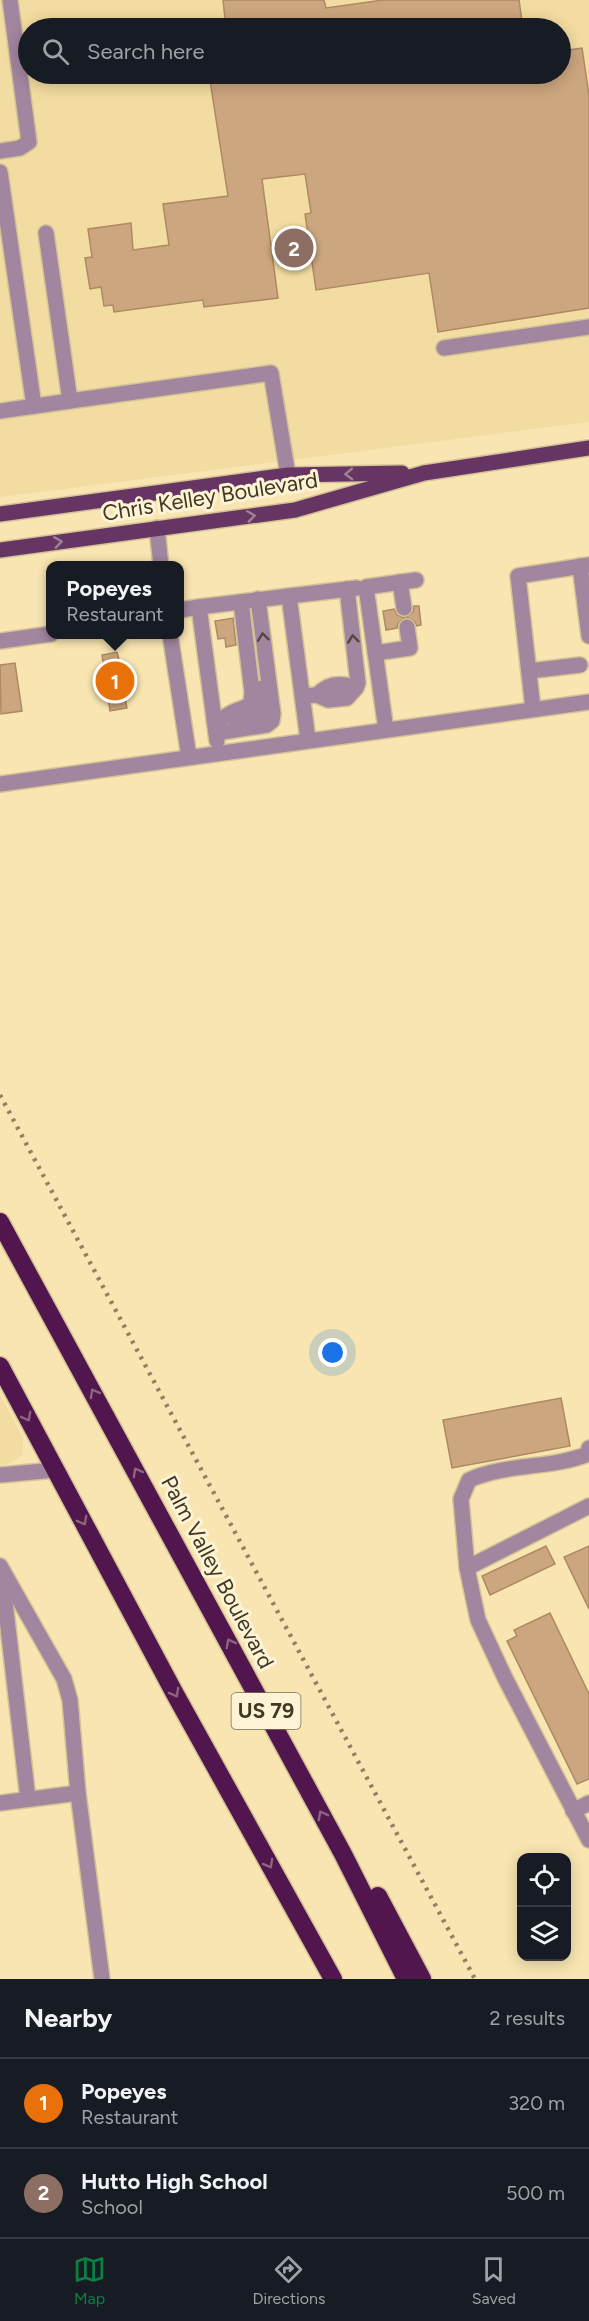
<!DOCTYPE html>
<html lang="en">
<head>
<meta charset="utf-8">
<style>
	body { margin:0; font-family:Figtree,sans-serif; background:#242831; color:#f1f3f6 }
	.controls { position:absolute; right:18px; bottom:18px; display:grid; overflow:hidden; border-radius:12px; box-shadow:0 3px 15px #0003 }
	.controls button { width:54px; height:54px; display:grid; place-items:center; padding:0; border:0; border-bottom:2px solid #363941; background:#171b24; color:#f1f3f6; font:30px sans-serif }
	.you { position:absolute; left:333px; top:1353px; width:21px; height:21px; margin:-15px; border:4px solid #fff; border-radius:50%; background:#1a73e8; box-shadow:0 0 0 9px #1a73e833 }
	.badge { display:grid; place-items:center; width:39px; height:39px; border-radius:50%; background:#0b8043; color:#fff; font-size:20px; font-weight:700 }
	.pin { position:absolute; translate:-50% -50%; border:3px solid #fff; box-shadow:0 2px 6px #0006 }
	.popup { position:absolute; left:46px; top:561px; width:138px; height:78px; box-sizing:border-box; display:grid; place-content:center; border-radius:12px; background:#171b24; filter:drop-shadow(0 2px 4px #0005); font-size:20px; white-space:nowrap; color:#9ea1a6 }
	.popup b { font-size:22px; color:#f1f3f6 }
	.popup::after { content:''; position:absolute; left:50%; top:100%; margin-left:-12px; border:12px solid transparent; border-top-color:#171b24 }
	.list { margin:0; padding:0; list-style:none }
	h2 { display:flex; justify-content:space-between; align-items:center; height:78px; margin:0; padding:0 24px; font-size:26px }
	h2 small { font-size:20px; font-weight:400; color:#9ea1a6 }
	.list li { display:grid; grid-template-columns:39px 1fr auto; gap:18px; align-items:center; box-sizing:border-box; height:90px; padding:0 24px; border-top:2px solid #363941 }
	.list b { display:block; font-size:22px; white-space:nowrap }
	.list p { margin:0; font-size:20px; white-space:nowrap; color:#9ea1a6 }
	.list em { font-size:20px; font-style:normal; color:#9ea1a6 }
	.icon { flex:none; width:33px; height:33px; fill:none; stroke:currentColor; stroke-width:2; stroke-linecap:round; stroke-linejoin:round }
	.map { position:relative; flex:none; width:589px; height:1979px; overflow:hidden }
	.search { position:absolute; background:#171b24; box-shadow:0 3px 15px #0003; left:18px; right:18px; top:18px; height:66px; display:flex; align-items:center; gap:15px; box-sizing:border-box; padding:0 21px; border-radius:33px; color:#9ea1a6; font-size:22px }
	.sheet { height:258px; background:#171b24 }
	nav { display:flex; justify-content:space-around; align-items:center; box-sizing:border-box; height:84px; border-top:2px solid #363941; background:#171b24; font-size:16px; color:#9ea1a6 }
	nav a { display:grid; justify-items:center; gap:3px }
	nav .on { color:#0b8043 }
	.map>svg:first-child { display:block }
	.built { fill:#f3dca1; fill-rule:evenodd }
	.building { fill:#cba67e; stroke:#ad8a62; stroke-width:1.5 }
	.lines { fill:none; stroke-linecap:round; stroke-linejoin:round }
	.minor-casing { stroke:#d3c295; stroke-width:18 }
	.major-casing { stroke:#d3c295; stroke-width:18 }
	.highway-casing { stroke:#d3c295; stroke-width:21 }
	.minor { stroke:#a2859f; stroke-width:15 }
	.major { stroke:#673564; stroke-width:15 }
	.highway { stroke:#51164e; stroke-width:18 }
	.rail { stroke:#8f8261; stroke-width:4.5; stroke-dasharray:3 6; stroke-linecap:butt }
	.oneway { stroke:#a38191 }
	.oneway2 { stroke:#54473d }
	.oneway3 { stroke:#8e637d }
	.labels { text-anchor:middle; stroke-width:6; stroke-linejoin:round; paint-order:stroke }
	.shield { fill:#fef3d4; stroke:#797059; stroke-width:1.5 }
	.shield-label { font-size:21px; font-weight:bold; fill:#403824 }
	.street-label { font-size:22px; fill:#403824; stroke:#fef3d4 }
</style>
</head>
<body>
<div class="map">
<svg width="589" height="1979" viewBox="0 0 589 1979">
	<rect width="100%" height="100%" fill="#f8e5b1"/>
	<!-- built -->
	<g class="built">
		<path d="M0,0H589V422L0,497ZM28,28H560V74H28Z"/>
		<path d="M0,1394L23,1438V1454L11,1463L0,1465Z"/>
	</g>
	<!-- building -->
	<g class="building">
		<path d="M223,0H324L326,8L383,0H519L523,28H226Z"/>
		<path d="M582,48L589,95V308L438,332L429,273L316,290L305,214L311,213L305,174L262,179L278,298L204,307L203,300L114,312L113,305L104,306L101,287L90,289L85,258L92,257L88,229L131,223L133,250L169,245L163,204L228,196L209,74H561V51Z"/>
		<path d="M414,606H419L421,625L417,626L414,621L406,617L413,612Z"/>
		<path d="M394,609L397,615L405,618L398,623L397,628L386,630L383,611Z"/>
		<path d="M233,618L236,645L226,647L225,638L218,639L215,621Z"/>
		<path d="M117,652L126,687L123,688L127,708L110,711L102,655Z"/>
		<path d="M15,663L22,711L1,714L0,665Z"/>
		<path d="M561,1398L570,1446L452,1468L443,1420Z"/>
		<path d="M546,1546L555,1564L490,1595L482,1576Z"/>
		<path d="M589,1546V1609L564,1557Z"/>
		<path d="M550,1613L589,1694V1779L577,1784L507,1641L517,1636L514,1630Z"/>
	</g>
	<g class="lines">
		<!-- minor casing -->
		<g class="minor-casing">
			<g id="minor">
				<path d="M0,151L20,148L29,142L10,0"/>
				<path d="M0,172L34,406"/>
				<path d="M46,233L70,401L271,373L288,475"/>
				<path d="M444,348L589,327"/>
				<path d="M0,411L70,401"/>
				<path d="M157,528L161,566"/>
				<path d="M580,566L589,636"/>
				<path d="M400,582L404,608"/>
				<path d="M289,596L357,588"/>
				<path d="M199,607L289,596L308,740"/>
				<path d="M180,610L199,607L217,741"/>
				<path d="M170,634L189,757"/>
				<path d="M0,641L51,634"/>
				<path d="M375,653L410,648L407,627"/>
				<path d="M529,671L580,665"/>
				<path d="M317,695C328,683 341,682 356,688"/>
				<path d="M303,696L317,695L328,700L347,698L356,688L358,683L347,589"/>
				<path d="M533,709L518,576L589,565"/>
				<path d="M214,720C224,719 225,716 233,712C240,708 244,710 251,703L252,692L241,602"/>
				<path d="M237,722C261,719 264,710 262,688"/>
				<path d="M386,730L366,587L416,580"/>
				<path d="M216,733L267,725L272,721L273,714L258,599"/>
				<path d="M0,784L589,702"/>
				<path d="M589,1448L588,1454C550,1469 507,1463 469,1480L461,1499L467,1568L478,1620L505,1678L589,1840"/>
				<path d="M0,1475L55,1470"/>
				<path d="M0,1566L64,1679L70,1700L78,1793L0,1803"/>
				<path d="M467,1568L589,1506"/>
				<path d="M2,1576L28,1799"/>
				<path d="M78,1793L102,1979"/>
				<path d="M573,1811L589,1803"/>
			</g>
		</g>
		<!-- major casing -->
		<g class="major-casing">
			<g id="major">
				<path d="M0,514L288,475L402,473"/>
				<path d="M0,550L295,510L424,473L589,448"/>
			</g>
		</g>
		<!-- highway casing -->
		<g class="highway-casing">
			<g id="highway">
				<path d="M0,1222L343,1854L406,1979"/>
				<path d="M0,1366L175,1694L333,1979"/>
				<path d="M378,1896L422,1979"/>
			</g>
		</g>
		<!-- minor -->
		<use href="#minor" class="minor"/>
		<!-- major -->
		<use href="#major" class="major"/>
		<!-- highway -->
		<use href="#highway" class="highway"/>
		<!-- rail -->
		<path class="rail" d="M0,1095L475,1979"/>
	</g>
	<!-- one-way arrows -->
	<defs><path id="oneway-chevron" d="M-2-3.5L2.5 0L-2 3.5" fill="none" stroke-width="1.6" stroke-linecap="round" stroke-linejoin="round" transform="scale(1.5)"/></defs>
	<g class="oneway">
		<use href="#oneway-chevron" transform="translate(349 474) rotate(179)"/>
		<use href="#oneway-chevron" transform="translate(251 516) rotate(-8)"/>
		<use href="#oneway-chevron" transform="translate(58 542) rotate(-8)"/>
	</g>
	<g class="oneway2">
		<use href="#oneway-chevron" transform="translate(263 637) rotate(-97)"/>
		<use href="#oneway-chevron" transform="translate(353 639) rotate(-96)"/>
	</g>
	<g class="oneway3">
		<use href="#oneway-chevron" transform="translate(94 1393) rotate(-119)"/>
		<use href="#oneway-chevron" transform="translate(27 1417) rotate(62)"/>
		<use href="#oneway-chevron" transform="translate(137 1472) rotate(-119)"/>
		<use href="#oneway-chevron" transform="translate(83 1521) rotate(62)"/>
		<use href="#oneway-chevron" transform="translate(230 1643) rotate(-118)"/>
		<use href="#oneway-chevron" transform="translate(175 1693) rotate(61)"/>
		<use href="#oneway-chevron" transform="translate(322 1815) rotate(-118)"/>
		<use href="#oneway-chevron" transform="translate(269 1864) rotate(61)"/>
	</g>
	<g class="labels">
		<!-- shield labels -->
		<rect class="shield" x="231.5" y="1693" width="69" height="36" rx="4.5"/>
		<g class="shield-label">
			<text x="266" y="1718">US 79</text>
		</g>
		<!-- street labels -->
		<g class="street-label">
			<text transform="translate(210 496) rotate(-9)" y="8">Chris Kelley Boulevard</text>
			<text transform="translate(218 1572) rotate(62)" y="8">Palm Valley Boulevard</text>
		</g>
	</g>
</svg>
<div class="controls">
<button><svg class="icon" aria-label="locate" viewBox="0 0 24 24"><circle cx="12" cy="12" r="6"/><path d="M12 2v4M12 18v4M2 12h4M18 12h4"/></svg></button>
<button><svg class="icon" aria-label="layers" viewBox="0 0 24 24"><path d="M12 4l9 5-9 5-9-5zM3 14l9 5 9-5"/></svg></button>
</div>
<div class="you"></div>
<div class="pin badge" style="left:115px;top:681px;background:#e8710a">1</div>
<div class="popup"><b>Popeyes</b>Restaurant</div>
<div class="pin badge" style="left:294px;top:248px;background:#8d6e63">2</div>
<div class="search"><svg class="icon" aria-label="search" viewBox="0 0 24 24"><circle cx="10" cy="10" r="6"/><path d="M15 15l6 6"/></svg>Search here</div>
</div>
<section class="sheet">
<h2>Nearby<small>2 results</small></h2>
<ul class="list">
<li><span class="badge" style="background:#e8710a">1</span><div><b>Popeyes</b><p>Restaurant</p></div><em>320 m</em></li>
<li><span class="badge" style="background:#8d6e63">2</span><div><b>Hutto High School</b><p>School</p></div><em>500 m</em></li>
</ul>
</section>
<nav>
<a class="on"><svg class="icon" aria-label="map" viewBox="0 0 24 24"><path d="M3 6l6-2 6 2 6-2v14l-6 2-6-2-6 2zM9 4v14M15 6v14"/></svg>Map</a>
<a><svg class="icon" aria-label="directions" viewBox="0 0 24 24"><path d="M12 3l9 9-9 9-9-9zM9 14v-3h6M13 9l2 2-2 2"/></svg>Directions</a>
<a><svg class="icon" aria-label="saved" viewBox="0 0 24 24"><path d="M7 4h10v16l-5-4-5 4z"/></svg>Saved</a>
</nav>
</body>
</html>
